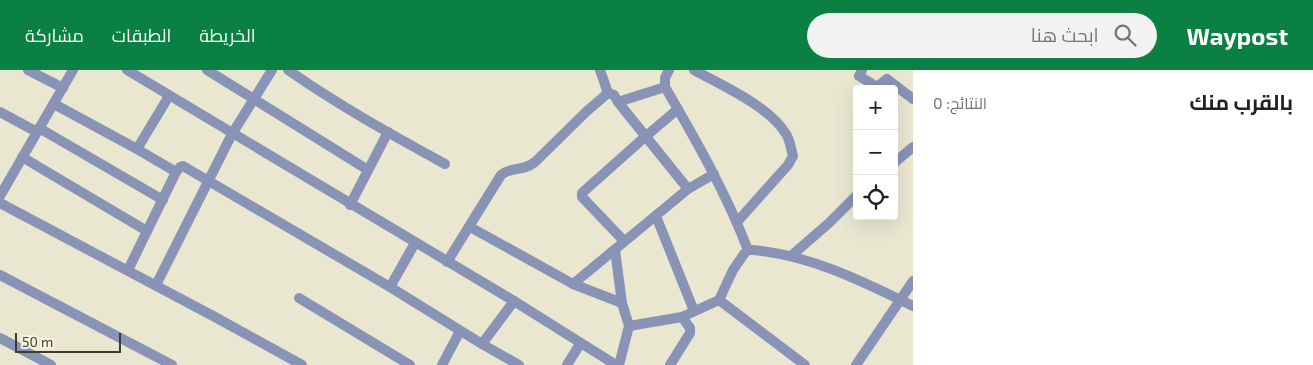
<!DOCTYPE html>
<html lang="ar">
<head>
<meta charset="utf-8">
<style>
	body { margin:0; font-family:"Exo 2",Cairo,sans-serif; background:#f2f2f2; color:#222; direction:rtl }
	.controls { position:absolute; right:15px; top:15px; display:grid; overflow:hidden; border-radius:5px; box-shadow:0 5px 20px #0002 }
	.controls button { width:45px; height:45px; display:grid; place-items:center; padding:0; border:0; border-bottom:1px solid #e0e0e0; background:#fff; color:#222; font:25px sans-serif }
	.scale { position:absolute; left:15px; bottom:12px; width:106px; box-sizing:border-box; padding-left:5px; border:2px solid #3d3c33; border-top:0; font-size:14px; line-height:18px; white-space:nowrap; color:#3d3c33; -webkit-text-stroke:4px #f8f4de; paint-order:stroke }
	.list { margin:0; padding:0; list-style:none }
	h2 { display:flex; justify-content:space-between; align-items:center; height:65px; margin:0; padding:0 20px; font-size:21px }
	h2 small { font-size:16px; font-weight:400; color:#767676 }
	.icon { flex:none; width:28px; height:28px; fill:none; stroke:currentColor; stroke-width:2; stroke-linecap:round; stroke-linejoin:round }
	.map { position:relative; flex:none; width:913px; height:295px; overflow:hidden; direction:ltr }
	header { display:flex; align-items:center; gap:30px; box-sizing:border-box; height:70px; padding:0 25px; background:#0b8043; color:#fff }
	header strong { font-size:24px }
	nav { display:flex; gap:28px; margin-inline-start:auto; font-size:18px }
	.search { width:350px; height:45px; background:#f2f2f2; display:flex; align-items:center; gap:12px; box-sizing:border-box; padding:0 18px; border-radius:28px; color:#767676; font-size:19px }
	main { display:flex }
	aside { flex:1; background:#fff }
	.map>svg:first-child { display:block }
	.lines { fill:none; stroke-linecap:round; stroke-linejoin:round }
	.minor { stroke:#8893b6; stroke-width:10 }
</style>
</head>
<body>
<header>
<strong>Waypost</strong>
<div class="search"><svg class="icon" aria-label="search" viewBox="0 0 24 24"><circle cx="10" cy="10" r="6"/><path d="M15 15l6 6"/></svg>ابحث هنا</div>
<nav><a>الخريطة</a><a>الطبقات</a><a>مشاركة</a></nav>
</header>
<main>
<aside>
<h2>بالقرب منك<small>النتائج: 0</small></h2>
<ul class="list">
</ul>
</aside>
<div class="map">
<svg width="913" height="295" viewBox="0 0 913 295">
	<rect width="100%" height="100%" fill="#eae7d1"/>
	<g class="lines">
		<!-- minor -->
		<g class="minor">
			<path d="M28,0L63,18"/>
			<path d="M127,0L514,231L616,295"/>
			<path d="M207,0L368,100"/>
			<path d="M288,0C338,35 392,65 445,94"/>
			<path d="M600,0L608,23"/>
			<path d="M669,0L665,8V17C696,70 726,123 748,180"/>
			<path d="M694,0C723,16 769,36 786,64C790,70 791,79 793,86L788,95L737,152"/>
			<path d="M862,0L859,6L877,17L887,9L913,29"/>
			<path d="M618,32L665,17"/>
			<path d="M54,34L137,79L176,102L180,97L183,96L390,217L482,274L519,295"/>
			<path d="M0,42L37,62"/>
			<path d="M39,58L163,130"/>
			<path d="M137,79L169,26"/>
			<path d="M22,87L147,161"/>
			<path d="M894,93L913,77"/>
			<path d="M0,126L73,0"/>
			<path d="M0,133L215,247L302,295"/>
			<path d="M350,135L388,62"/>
			<path d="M656,146L694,241"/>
			<path d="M470,157L573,214L622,233"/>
			<path d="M624,171L582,127V123L646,66L678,39"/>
			<path d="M615,180L622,233L629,256L619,295"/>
			<path d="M791,186L829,153L857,125"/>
			<path d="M447,192L501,105C513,95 521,103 535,92L587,41L608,23L614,25L618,32L688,119"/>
			<path d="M128,200L176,102"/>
			<path d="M0,205L172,295"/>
			<path d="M573,214L688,119L714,104"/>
			<path d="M156,215L232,64L272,0"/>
			<path d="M390,217L415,173"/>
			<path d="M299,228L410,295"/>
			<path d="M719,230L805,295"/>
			<path d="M629,256L682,247L719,230L733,200L744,184L748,180H752C810,185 862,211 913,236"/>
			<path d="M0,268L51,295"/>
			<path d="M482,274L514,231"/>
			<path d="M442,295L460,261"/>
			<path d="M567,295L580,274"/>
			<path d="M670,295L690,263V258L682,247"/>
			<path d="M856,295L913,211"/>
		</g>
	</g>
</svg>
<div class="controls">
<button>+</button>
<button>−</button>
<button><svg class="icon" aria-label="locate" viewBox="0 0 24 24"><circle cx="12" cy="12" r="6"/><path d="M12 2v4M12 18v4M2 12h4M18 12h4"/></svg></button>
</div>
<div class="scale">50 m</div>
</div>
</main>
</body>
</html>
